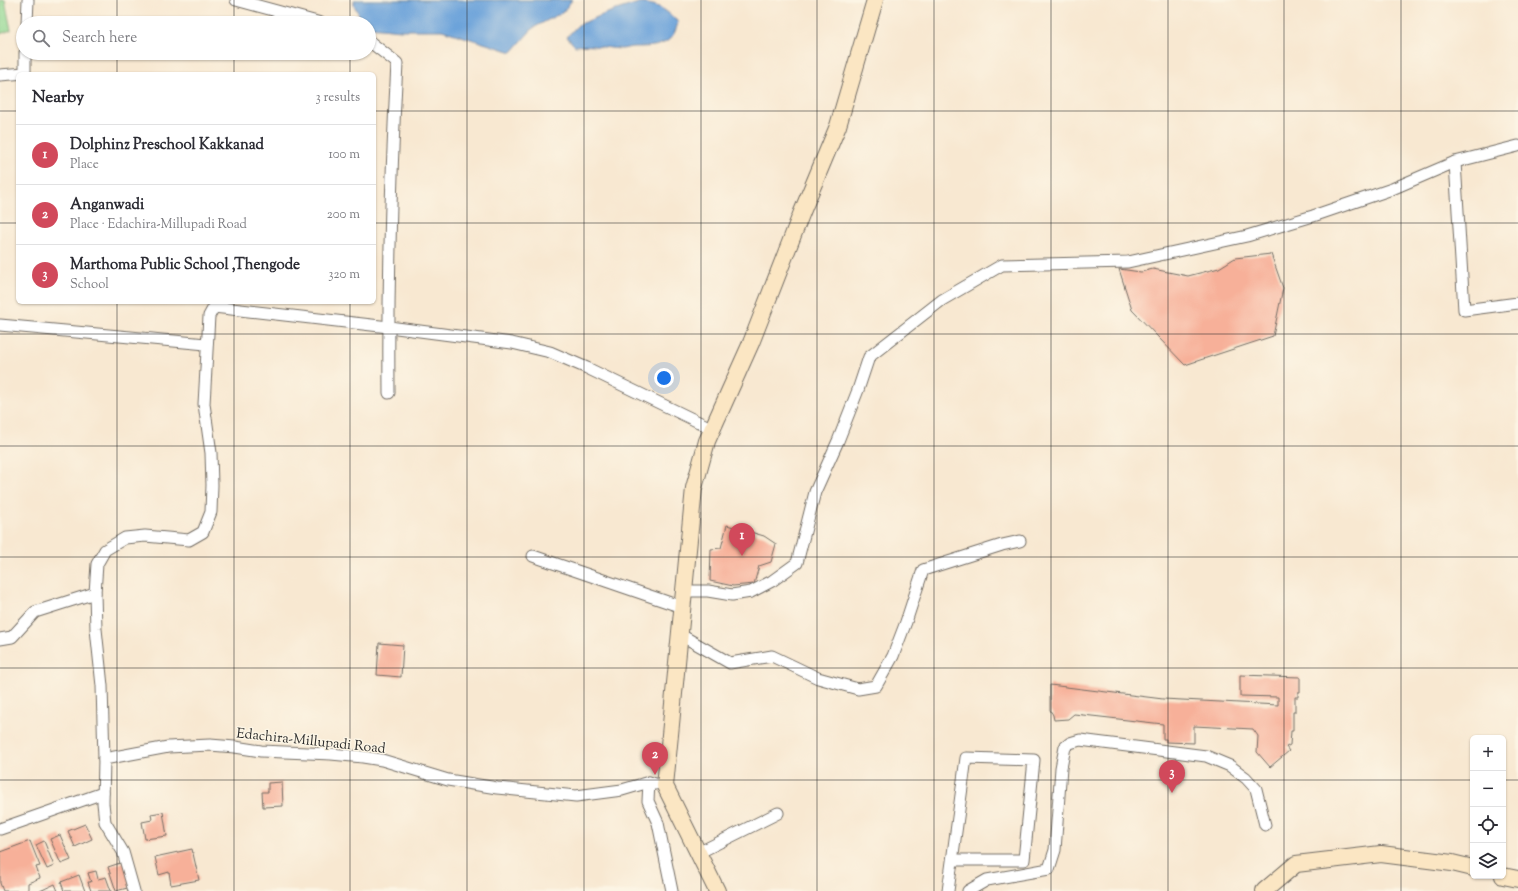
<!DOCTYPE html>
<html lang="en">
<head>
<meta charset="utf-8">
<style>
	body { margin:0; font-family:"Sorts Mill Goudy",serif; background:#f2f2f3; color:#2b2b33 }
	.controls { position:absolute; right:12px; bottom:12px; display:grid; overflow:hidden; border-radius:6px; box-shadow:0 1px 3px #0004 }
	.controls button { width:36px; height:36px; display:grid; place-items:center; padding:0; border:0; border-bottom:1px solid #e1e1e2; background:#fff; color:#2b2b33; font:20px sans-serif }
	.you { position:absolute; left:664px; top:378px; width:14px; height:14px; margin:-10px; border:3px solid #fff; border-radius:50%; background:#1a73e8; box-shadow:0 0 0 6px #1a73e833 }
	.badge { display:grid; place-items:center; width:26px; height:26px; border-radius:50%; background:#d1495b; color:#fff; font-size:13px; font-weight:700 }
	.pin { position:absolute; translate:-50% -33px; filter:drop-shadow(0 1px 2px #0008) }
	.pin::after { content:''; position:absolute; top:21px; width:14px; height:12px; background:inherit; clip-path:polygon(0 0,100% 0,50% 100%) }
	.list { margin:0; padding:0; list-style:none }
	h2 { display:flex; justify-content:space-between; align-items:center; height:52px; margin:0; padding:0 16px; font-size:17px }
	h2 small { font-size:13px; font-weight:400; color:#7c7c81 }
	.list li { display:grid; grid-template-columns:26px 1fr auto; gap:12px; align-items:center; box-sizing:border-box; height:60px; padding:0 16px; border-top:1px solid #e1e1e2 }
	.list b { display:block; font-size:15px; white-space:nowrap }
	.list p { margin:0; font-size:13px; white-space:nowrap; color:#7c7c81 }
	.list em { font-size:13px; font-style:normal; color:#7c7c81 }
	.icon { flex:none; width:22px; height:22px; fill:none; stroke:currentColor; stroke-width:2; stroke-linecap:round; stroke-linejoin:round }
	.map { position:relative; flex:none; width:1518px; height:891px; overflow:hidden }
	.search { position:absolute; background:#fff; box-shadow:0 1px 3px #0004; left:16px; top:16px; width:360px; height:44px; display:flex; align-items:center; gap:10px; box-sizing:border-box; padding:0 14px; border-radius:22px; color:#7c7c81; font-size:15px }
	.panel { position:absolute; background:#fff; box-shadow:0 1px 3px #0004; left:16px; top:72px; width:360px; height:232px; border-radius:6px }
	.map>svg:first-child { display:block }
	.green { fill:#90d892; stroke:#5e825e }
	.water { fill:#6ca3da; stroke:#4c6782 }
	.building { fill:#f7b099 }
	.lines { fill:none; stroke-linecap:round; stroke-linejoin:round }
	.street-casing { stroke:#736d65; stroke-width:13 }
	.secondary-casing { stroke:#736d65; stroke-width:18 }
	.street { stroke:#fff; stroke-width:11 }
	.secondary { stroke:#fbe6c3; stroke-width:16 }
	.grid { fill:none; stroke:#2b2b2b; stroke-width:1; stroke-opacity:0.55 }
	.labels { text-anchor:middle; stroke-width:3; stroke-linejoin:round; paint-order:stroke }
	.street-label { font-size:14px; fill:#2b2b2b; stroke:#fcf5e5 }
</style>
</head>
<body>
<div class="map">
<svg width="1518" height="891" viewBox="0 0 1518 891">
	<rect width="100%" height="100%" fill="#fcf5e5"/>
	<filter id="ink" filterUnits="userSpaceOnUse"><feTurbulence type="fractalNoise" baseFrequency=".025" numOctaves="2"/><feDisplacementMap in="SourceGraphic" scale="8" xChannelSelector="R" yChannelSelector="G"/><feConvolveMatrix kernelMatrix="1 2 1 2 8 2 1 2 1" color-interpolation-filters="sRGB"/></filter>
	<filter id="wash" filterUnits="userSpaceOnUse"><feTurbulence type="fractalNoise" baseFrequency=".012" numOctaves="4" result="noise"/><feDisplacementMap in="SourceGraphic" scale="16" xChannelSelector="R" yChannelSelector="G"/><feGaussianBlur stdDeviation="0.9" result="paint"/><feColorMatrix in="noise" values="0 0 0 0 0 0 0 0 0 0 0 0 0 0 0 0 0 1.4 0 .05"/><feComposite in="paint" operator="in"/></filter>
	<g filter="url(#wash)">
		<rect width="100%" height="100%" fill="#f8e8d1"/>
		<!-- green -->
		<path class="green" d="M0,0H5L11,30L0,34Z"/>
		<!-- water -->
		<g class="water">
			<path d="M354,0H572L563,12L533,28L512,52L442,30H401L369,27V23H363L354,5Z"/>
			<path d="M638,3C658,4 664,8 678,22C673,47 655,47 633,47C629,47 625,49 621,49C606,48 590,44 575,46L567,37L578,25L607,13Z"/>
		</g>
		<g id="blocks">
			<!-- building -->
			<g class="building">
				<path d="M1271,254L1283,288L1273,336L1185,365L1132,310L1119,269L1141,272L1153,269L1188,276L1219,268L1235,258Z"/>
				<path d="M727,525L764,536L776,544L771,562L759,566L754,584L733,586L710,581L711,549L721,548Z"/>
				<path d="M379,643L403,645L401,677L377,675Z"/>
				<path d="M1240,675L1300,677V692H1298V697H1295V712H1293V731H1291L1290,745L1286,747L1289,751L1270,767L1257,752L1258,736L1253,729L1194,726V743L1166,742V739H1163V724L1074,714L1068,719L1054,720L1053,715L1050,710V685L1163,699L1278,705V697L1240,696Z"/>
				<path d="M282,782L283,806L263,807L262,792H268V783Z"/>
				<path d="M163,812L167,836L145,839L142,822L152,820L151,814Z"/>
				<path d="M85,824L92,839L75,847L68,831Z"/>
				<path d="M60,835L71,860L61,864L50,839Z"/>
				<path d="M30,841L40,866L36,867L40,878L28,883V890L24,891H3L0,883V852Z"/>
				<path d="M44,841L54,866L47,869L36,845Z"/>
				<path d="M192,849L199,880L171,885L169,872L159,875L155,857Z"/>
				<path d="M126,861L135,886L116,891L108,867Z"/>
				<path d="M96,871L98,879L106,877L111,891H91L88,882H91L88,873Z"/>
				<path d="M79,875L85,891H64L61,882Z"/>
				<path d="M55,884L58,891H40Z"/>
			</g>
		</g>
	</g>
	<g filter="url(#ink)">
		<use href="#blocks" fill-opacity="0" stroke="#736d65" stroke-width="1"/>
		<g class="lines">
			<!-- street casing -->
			<g class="street-casing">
				<g id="street">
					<path d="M236,0L321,23"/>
					<path d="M27,23L28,0"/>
					<path d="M369,41L397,63C391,173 388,283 389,393"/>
					<path d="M0,75L25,73V53"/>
					<path d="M1455,162L1464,310L1518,303"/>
					<path d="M0,325L206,344"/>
					<path d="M533,556L682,607"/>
					<path d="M684,591H708L732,595L751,592L772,581L797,563L815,492L838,441L858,390L869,357L942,300L1002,265L1128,262L1247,236L1313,216L1392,189L1455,162L1518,146"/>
					<path d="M679,634L730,663L772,656L818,678L858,689L876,686L893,656L906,622L923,570L1002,545L1020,541"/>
					<path d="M0,639L12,637L35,612L95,593"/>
					<path d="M104,759L102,686L96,629L95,593L97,564L105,550L125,538L145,536L189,540L203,532L211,512L212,485L211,453L204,404L209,316L214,307L389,327L512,343L550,352L587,368L713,429"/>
					<path d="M655,784L649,782L648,801L658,823L672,891"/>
					<path d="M0,829L103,793"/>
					<path d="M698,853L778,813"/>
					<path d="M134,891L123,852L105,822L103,803L104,759L168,747L210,745L235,747L261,751L331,754L363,757L382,760L448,780L497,788L576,796L622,790L649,782"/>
					<path d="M948,891L966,758L1034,760L1024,860H953"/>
					<path d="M968,891L987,880L1049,869L1055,850L1061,768L1065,747L1070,743L1080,740L1206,756L1230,766L1246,778L1256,789L1265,825"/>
				</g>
			</g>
			<!-- secondary casing -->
			<g class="secondary-casing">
				<g id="secondary">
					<path d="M1503,876L1518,879"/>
					<path d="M717,891L665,786L694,488L707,441L751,343L802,212L838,126L875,0"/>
					<path d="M1264,891L1296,864L1381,854L1452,863L1473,868"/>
				</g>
			</g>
			<!-- street -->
			<use href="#street" class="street"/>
			<!-- secondary -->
			<use href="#secondary" class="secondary"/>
		</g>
	</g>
	<!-- grid -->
	<path class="grid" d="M117,0V23M234,0V23M350,0V23M467,0V891M584,0V891M701,0V891M817,0V891M934,0V891M1051,0V891M1168,0V891M1284,0V891M1401,0V891M117,53V74M234,53V74M350,53V74M0,111H18M374,111H1518M0,223H18M374,223H1518M117,302V891M234,302V891M350,302V891M0,334H1518M0,446H1518M0,557H1518M0,668H1518M0,780H1473M1503,780H1518"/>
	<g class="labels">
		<!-- street labels -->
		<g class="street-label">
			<text transform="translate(311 740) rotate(6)" y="5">Edachira-Millupadi Road</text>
		</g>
	</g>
</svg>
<div class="controls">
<button>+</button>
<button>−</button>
<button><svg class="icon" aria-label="locate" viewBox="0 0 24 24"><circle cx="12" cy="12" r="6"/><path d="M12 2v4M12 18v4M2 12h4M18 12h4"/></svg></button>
<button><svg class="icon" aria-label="layers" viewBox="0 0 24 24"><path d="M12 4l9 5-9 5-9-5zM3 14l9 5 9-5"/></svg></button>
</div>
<div class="you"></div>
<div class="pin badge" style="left:742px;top:556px">1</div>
<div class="pin badge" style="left:655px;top:775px">2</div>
<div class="pin badge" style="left:1172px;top:793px">3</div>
<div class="search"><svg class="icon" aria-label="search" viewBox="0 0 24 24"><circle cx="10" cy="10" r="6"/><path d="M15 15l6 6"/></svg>Search here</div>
<section class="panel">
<h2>Nearby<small>3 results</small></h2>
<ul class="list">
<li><span class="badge">1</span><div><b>Dolphinz Preschool Kakkanad</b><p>Place</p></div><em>100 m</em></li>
<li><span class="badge">2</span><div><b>Anganwadi</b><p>Place · Edachira-Millupadi Road</p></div><em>200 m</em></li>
<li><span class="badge">3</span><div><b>Marthoma Public School ,Thengode</b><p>School</p></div><em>320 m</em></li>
</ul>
</section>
</div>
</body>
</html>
